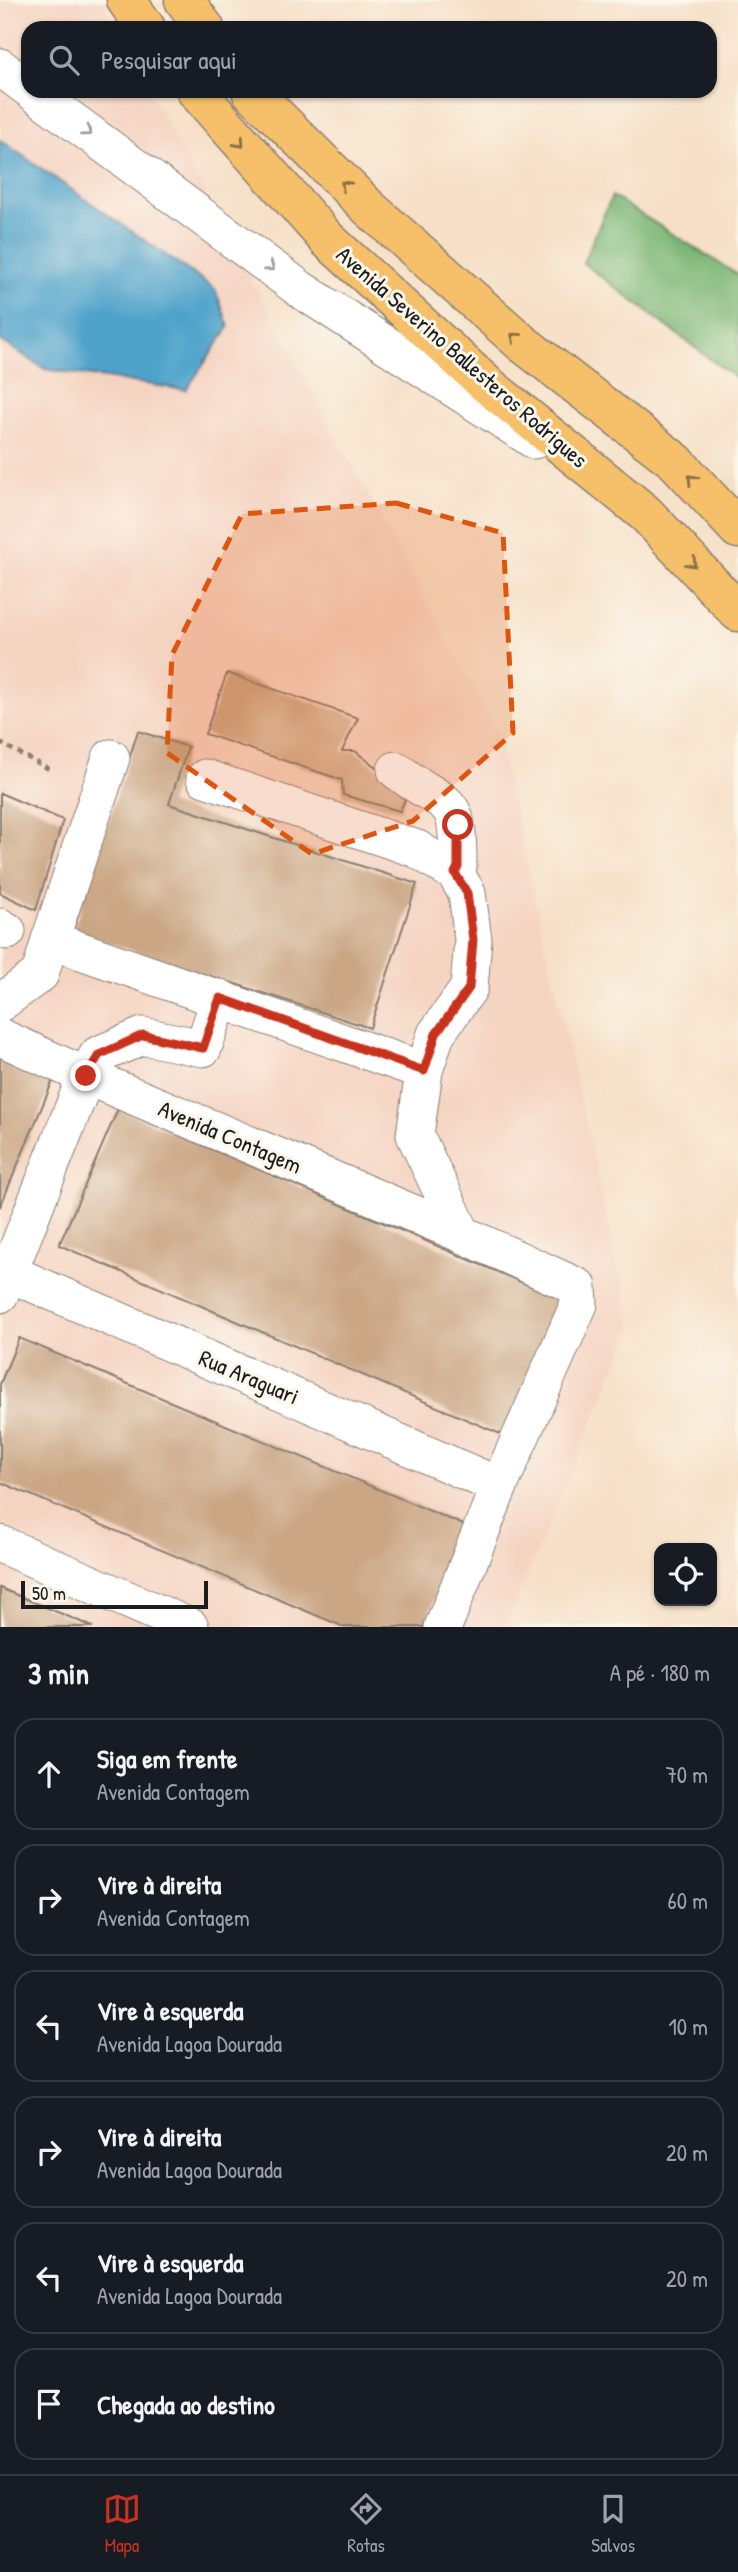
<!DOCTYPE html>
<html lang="pt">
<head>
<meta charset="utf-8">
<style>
	body { margin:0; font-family:"Patrick Hand",sans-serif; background:#242831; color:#f1f3f6 }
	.controls { position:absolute; right:21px; bottom:21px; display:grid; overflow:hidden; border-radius:14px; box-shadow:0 2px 5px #0004 }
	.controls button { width:63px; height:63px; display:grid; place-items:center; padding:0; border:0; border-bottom:2px solid #363941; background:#171b24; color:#f1f3f6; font:35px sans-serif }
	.scale { position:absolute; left:21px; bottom:18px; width:187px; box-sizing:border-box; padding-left:7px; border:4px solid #1c1c1c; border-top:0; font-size:19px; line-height:24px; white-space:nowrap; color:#1c1c1c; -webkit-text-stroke:5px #fbf7ec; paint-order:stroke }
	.stop { position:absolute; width:21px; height:21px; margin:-16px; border:5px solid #c8321e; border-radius:50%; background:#fff }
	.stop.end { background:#c8321e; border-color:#fff; box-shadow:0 2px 7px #0008 }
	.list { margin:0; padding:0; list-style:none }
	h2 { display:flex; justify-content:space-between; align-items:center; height:91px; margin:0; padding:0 28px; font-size:30px }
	h2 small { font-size:23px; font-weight:400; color:#9ea1a6 }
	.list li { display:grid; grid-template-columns:46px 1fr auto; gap:21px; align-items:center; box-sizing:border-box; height:112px; margin:0 14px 14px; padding:0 14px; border:2px solid #363941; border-radius:21px }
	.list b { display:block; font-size:26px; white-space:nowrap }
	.list p { margin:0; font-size:23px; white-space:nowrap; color:#9ea1a6 }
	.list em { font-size:23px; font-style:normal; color:#9ea1a6 }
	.icon { flex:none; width:38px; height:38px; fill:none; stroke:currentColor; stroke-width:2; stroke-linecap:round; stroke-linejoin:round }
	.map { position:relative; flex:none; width:738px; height:1627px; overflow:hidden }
	.search { position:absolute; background:#171b24; box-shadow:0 2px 5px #0004; left:21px; right:21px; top:21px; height:77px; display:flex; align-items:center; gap:18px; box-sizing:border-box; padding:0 24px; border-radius:21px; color:#9ea1a6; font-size:26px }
	.sheet { height:847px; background:#171b24 }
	nav { display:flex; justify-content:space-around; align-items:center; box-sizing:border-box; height:98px; border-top:2px solid #363941; background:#171b24; font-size:19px; color:#9ea1a6 }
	nav a { display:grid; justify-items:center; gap:4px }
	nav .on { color:#c8321e }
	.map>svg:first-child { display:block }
	.built { fill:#f5d3c1 }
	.forest { fill:#7cb674; stroke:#4c6948; stroke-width:2 }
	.water { fill:#50a3cb; stroke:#366074; stroke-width:2 }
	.building { fill:#caa684 }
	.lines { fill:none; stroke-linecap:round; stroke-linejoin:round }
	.minor-casing { stroke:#897e72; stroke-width:39 }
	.major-casing { stroke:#897e72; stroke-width:41 }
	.path { stroke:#897e72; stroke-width:4.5; stroke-dasharray:5 5; stroke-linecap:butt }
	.minor { stroke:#fff; stroke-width:37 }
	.major { stroke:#f6c06b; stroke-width:38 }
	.oneway { stroke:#999 }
	.oneway2 { stroke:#896e44 }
	.route { stroke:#c8321e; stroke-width:9 }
	.marked { fill:#de560d; fill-opacity:0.2; stroke:#de560d; stroke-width:5; stroke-dasharray:14 9; stroke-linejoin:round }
	.labels { text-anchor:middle; stroke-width:6; stroke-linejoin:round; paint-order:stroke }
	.street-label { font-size:23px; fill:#1c1c1c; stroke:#fbf7ec }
</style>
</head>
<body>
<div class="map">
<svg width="738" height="1627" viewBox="0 0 738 1627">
	<rect width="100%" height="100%" fill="#fbf7ec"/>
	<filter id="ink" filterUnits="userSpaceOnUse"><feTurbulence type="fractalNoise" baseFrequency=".0143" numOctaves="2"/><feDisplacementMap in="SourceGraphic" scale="14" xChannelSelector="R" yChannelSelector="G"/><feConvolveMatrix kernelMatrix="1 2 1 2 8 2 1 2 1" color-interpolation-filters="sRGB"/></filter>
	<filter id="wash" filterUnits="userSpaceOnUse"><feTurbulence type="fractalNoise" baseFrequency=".00686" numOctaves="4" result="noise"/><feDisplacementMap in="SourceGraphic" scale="28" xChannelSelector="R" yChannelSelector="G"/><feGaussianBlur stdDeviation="1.57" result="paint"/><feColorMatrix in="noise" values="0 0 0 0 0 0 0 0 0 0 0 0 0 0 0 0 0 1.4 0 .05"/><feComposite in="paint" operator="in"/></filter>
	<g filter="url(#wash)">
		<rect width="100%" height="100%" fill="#f6e0c7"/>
		<!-- built -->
		<path class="built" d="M0,0H102L116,28H28V91H149L497,731L632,1329L505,1627H0Z"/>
		<!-- forest -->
		<path class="forest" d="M612,196L738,275V380L583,263Z"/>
		<!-- water -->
		<path class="water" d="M0,140L215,289L229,327L186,390L45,369L0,340Z"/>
		<g id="blocks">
			<!-- building -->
			<g class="building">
				<path d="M227,673L358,718L342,751H355L408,792L400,811L343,795L342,780L205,734Z"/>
				<path d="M138,731L188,747L169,804L417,884L370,1028L73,931Z"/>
				<path d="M0,793L63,820L36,910L0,893Z"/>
				<path d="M0,1055L54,1078L0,1207Z"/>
				<path d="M118,1109L563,1300L505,1436L59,1245Z"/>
				<path d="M19,1338L466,1526L423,1627H344L0,1482V1384Z"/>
				<path d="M0,1588L93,1627H0Z"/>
			</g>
		</g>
	</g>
	<g filter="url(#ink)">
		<use href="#blocks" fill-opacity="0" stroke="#897e72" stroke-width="2"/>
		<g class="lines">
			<!-- minor casing -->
			<g class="minor-casing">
				<g id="minor">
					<path d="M0,67L28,88"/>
					<path d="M32,91L300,289L534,440"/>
					<path d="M396,770C451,812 458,790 458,867L455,873"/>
					<path d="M205,778L417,849L455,873L467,893L473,940L469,988L436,1034L424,1071L415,1135L462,1234"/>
					<path d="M0,927L7,931"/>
					<path d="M50,940L111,758"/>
					<path d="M0,1003L40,974L50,940L424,1071"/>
					<path d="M0,1037L86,1076L462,1234L578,1287L579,1304L499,1486L443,1627"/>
					<path d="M0,1269L499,1486"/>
					<path d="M0,1294L86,1076L98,1055L143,1036L203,1048L220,998"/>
					<path d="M0,1544L190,1627"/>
				</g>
			</g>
			<!-- major casing -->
			<g class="major-casing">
				<g id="major">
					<path d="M126,0L146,28"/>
					<path d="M184,0L205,28"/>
					<path d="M196,91L328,240L485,383L646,514L738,612"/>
					<path d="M251,91L369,208L522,343L676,462L738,529"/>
				</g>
			</g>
			<!-- path -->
			<path class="path" d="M0,743L51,770"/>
			<!-- minor -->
			<use href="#minor" class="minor"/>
			<!-- major -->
			<use href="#major" class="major"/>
		</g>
		<!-- one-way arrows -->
		<defs><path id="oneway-chevron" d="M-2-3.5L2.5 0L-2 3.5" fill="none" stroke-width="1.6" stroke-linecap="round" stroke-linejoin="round" transform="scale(1.75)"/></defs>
		<g class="oneway">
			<use href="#oneway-chevron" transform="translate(87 132) rotate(36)"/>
			<use href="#oneway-chevron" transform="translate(270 267) rotate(36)"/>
		</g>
		<g class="oneway2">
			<use href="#oneway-chevron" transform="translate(240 143) rotate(48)"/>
			<use href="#oneway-chevron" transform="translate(345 185) rotate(-136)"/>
			<use href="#oneway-chevron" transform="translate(515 337) rotate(-139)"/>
			<use href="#oneway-chevron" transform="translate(692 479) rotate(-133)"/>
			<use href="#oneway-chevron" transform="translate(692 563) rotate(47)"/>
		</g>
	</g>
	<g class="lines" filter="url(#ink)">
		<!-- route -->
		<path class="route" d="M86,1076L99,1055L143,1035L203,1048L220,998L424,1071L436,1034L469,988L473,940L467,893L455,873L458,867V825"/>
	</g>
	<!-- marked area -->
	<path class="marked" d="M396,503L503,533L513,733L413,821L312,854L167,753L172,655L242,514Z"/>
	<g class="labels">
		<!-- street labels -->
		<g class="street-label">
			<text transform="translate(462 357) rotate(41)" y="8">Avenida Severino Ballesteros Rodrigues</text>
			<text transform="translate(230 1137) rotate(23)" y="8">Avenida Contagem</text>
			<text transform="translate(249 1377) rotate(23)" y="8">Rua Araguari</text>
		</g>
	</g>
</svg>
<div class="controls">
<button><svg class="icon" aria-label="locate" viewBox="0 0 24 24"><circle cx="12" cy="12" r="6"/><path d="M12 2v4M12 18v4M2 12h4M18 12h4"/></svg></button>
</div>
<div class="scale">50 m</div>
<div class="stop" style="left:458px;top:825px"></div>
<div class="stop end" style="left:86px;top:1076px"></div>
<div class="search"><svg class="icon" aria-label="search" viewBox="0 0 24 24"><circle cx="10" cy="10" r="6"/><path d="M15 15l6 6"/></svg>Pesquisar aqui</div>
</div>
<section class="sheet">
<h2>3 min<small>A pé · 180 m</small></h2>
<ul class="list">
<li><svg class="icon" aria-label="ahead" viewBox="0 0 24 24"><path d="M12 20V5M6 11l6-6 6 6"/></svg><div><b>Siga em frente</b><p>Avenida Contagem</p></div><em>70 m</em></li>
<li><svg class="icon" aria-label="right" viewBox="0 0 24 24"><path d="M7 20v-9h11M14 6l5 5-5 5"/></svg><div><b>Vire à direita</b><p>Avenida Contagem</p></div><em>60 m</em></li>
<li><svg class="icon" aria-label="left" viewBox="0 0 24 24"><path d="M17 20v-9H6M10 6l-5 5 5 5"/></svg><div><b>Vire à esquerda</b><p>Avenida Lagoa Dourada</p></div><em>10 m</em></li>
<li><svg class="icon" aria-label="right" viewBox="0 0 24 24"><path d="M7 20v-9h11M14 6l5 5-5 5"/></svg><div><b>Vire à direita</b><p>Avenida Lagoa Dourada</p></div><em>20 m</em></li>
<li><svg class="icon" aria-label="left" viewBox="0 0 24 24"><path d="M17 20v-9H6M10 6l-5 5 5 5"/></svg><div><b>Vire à esquerda</b><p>Avenida Lagoa Dourada</p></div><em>20 m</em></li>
<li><svg class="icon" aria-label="arrive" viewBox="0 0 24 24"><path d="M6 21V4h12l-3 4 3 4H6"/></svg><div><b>Chegada ao destino</b></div></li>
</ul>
</section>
<nav>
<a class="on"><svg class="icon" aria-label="map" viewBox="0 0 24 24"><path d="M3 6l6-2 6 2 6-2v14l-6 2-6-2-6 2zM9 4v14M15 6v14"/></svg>Mapa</a>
<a><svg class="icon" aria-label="directions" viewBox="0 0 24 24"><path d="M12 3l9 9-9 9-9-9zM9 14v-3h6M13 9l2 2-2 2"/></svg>Rotas</a>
<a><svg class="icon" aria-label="saved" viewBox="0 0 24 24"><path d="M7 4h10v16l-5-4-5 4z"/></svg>Salvos</a>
</nav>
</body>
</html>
